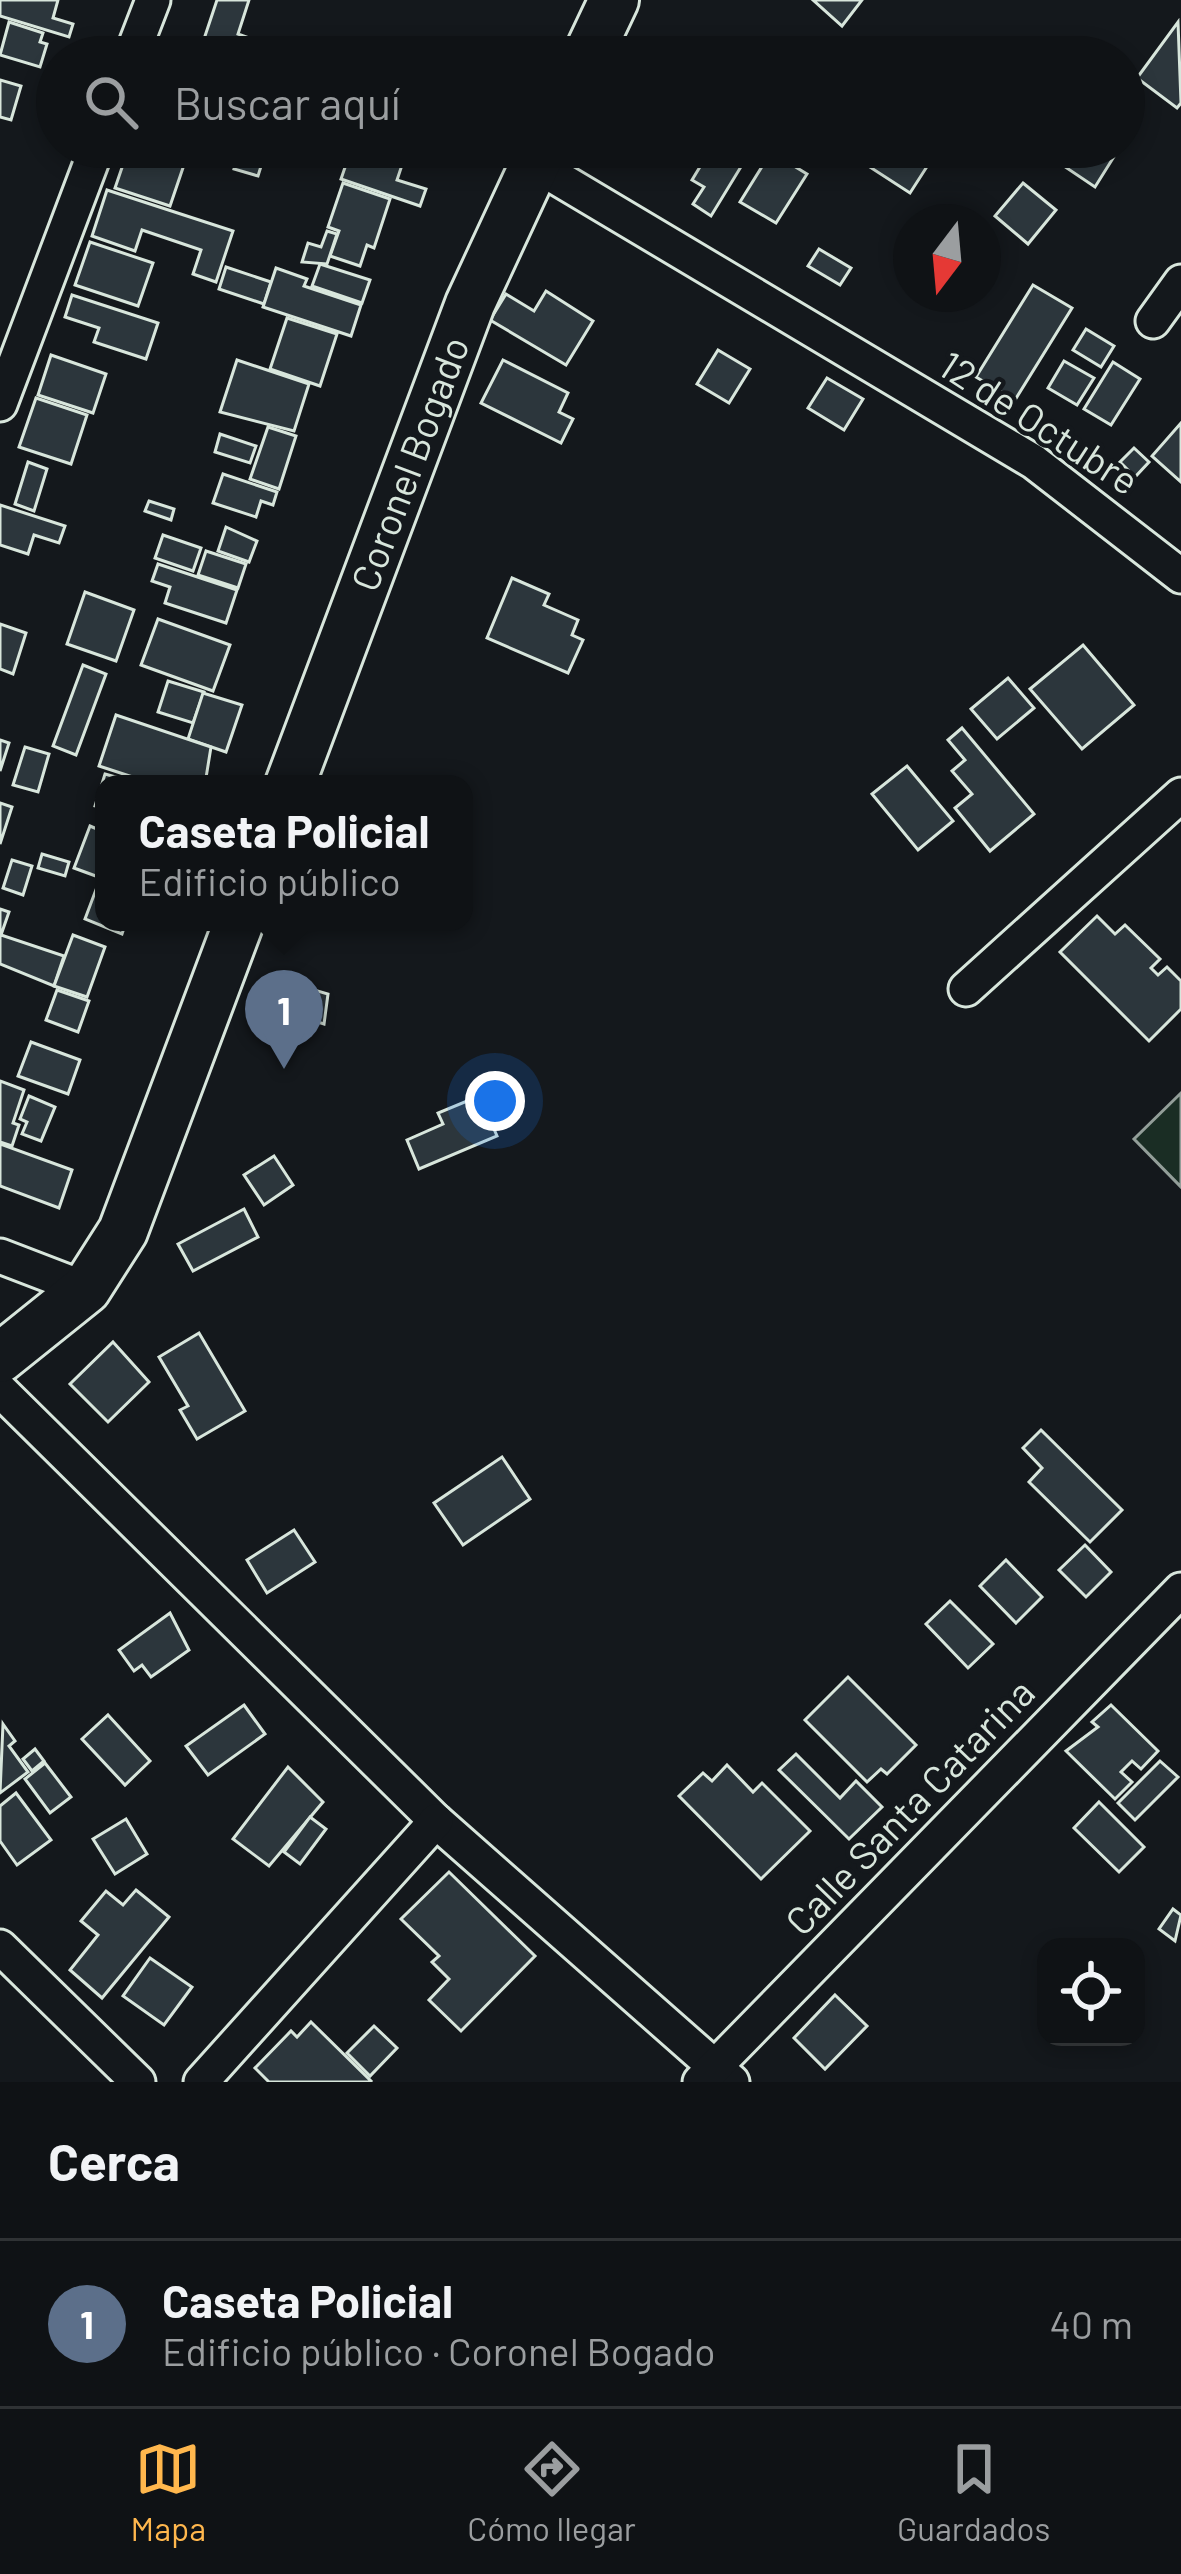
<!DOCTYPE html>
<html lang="es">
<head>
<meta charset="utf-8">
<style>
	body { margin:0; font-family:Barlow,sans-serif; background:#181b1e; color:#f1f3f6 }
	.controls { position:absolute; right:36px; bottom:36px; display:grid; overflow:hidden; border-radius:24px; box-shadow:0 6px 18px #0003 }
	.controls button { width:108px; height:108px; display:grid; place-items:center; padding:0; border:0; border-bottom:3px solid #2f3234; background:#0f1215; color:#f1f3f6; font:60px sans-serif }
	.compass { position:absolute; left:893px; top:204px; width:108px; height:108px; border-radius:50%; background:#0f1215; box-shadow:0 6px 18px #0003; rotate:196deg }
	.you { position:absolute; left:495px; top:1101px; width:42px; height:42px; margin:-30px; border:9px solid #fff; border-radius:50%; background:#1a73e8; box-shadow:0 0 0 18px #1a73e833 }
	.badge { display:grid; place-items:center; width:78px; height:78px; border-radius:50%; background:#ffb74d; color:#fff; font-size:39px; font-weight:700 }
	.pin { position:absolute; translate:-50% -99px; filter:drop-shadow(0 3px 6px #0008) }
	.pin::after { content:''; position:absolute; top:63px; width:42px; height:36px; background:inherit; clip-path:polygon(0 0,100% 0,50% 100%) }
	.popup { position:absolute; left:95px; top:775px; width:378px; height:156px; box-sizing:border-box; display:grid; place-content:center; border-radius:24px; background:#0f1215; filter:drop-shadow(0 3px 9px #0005); font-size:39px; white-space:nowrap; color:#9b9ea0 }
	.popup b { font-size:45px; color:#f1f3f6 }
	.popup::after { content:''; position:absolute; left:50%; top:100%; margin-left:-24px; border:24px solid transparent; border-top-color:#0f1215 }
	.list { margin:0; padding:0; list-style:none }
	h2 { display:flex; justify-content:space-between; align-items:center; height:156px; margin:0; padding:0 48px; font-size:51px }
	h2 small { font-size:39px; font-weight:400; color:#9b9ea0 }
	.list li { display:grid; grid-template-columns:78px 1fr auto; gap:36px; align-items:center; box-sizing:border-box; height:168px; padding:0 48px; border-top:3px solid #2f3234 }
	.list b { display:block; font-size:45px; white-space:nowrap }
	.list p { margin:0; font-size:39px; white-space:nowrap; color:#9b9ea0 }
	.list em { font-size:39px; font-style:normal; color:#9b9ea0 }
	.icon { flex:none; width:66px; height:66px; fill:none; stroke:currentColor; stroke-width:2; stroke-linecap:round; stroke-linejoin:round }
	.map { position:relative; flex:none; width:1181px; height:2082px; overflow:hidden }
	.search { position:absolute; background:#0f1215; box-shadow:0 6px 18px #0003; left:36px; right:36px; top:36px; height:132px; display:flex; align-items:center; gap:30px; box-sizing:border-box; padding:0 42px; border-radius:66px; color:#9b9ea0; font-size:45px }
	.sheet { height:324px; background:#0f1215 }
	nav { display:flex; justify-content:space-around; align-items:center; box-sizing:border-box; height:168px; border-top:3px solid #2f3234; background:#0f1215; font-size:33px; color:#9b9ea0 }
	nav a { display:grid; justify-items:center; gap:6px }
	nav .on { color:#ffb74d }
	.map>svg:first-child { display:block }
	.green { fill:#1a2d24; stroke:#939e99; stroke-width:3 }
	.building { fill:#2c363c; stroke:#d8e6dc; stroke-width:3 }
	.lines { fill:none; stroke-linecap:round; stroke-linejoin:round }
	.street-casing { stroke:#d8e6dc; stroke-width:39 }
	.secondary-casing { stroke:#d8e6dc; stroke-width:54 }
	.street { stroke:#14181c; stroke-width:33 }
	.secondary { stroke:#14181c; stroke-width:48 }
	.labels { text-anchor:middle; stroke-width:9; stroke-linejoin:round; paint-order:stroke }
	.street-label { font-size:39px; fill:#d8e6dc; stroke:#14181c }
</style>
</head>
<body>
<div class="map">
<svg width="1181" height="2082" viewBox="0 0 1181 2082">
	<rect width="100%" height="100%" fill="#14181c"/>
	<!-- green -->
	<path class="green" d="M1181,1093V1187L1134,1139Z"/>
	<!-- building -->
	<g class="building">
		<path d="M0,0H58L53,18L73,24L69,37L0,16Z"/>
		<path d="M217,0H249L238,34L249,38L243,57L202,45Z"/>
		<path d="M813,0H862L842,26Z"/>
		<path d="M9,22L43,33L40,42L47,44L40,67L0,55Z"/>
		<path d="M1178,22L1181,103L1177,108L1137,78Z"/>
		<path d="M168,41L192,50L194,46L228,57H162Z"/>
		<path d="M0,80L21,86L11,120L0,117Z"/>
		<path d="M129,147L188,153L170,206L115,188Z"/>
		<path d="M241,147H267L258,176L234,169Z"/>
		<path d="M352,147H408L397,180L426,189L420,206L341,179Z"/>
		<path d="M712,147H753L711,216L693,204L704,187L692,180Z"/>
		<path d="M839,147H901L928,165L910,193Z"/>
		<path d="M1103,147L1115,155L1095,187L1037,148Z"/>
		<path d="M771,152L807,174L776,223L740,202Z"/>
		<path d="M343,183L390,199L374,248L367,245L360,266L330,256L339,231L328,227Z"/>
		<path d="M1023,183L1056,210L1028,244L995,216Z"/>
		<path d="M107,190L233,231L216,282L193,274L201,250L142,230L135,251L92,236Z"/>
		<path d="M327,231L337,234L327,264L302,262L308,243L321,247Z"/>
		<path d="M90,242L153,263L138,306L75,285Z"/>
		<path d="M819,249L851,268L840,285L808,266Z"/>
		<path d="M320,264L370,280L362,303L312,286Z"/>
		<path d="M226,267L271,282L264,304L219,289Z"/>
		<path d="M276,268L307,279L304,286L361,305L351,336L263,307Z"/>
		<path d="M1033,285L1072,308L1015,400L976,377Z"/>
		<path d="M546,291L593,321L566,365L490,320L506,294L534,311Z"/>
		<path d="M72,295L158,323L146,359L94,342L99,328L65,317Z"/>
		<path d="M287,318L337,334L320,386L270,369Z"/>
		<path d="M1086,329L1114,346L1101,367L1073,350Z"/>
		<path d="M718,350L750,369L729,403L697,384Z"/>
		<path d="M51,355L106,374L93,413L38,395Z"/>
		<path d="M237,360L309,384L294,431L220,412Z"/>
		<path d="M503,360L568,393L559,412L573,419L561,443L481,403Z"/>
		<path d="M1064,361L1094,378L1077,405L1048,388Z"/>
		<path d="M1113,362L1140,379L1111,425L1084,409Z"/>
		<path d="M827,378L863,399L844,430L808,408Z"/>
		<path d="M36,398L87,415L71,464L19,447Z"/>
		<path d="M1181,423V482L1152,456Z"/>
		<path d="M268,427L296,436L279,489L250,479Z"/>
		<path d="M220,434L256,446L250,463L215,452Z"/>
		<path d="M1134,448L1149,462L1135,477L1120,462Z"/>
		<path d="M28,462L47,469L34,511L15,504Z"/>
		<path d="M223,474L277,492L273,505L261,501L256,517L213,503Z"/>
		<path d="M149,501L174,509L171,520L145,511Z"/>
		<path d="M0,505L65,526L59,543L34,535L28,554L0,545Z"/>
		<path d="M226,527L257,541L249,562L218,551Z"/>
		<path d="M163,535L201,548L193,571L155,558Z"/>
		<path d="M206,551L246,564L238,588L198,575Z"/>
		<path d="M158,564L237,590L226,623L165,603L170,587L152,581Z"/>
		<path d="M512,578L549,594L544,605L578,620L572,635L583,640L568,673L487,638Z"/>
		<path d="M85,592L134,610L116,661L67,644Z"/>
		<path d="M158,619L230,645L213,691L141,665Z"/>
		<path d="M0,624L26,633L13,674L0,669Z"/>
		<path d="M1083,645L1134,705L1082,749L1030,689Z"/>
		<path d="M83,665L106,674L76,755L53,746Z"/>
		<path d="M1008,678L1034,708L997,739L971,709Z"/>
		<path d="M168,681L204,692L193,723L158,712Z"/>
		<path d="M203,693L242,705L226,752L188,739Z"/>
		<path d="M116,715L211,747L205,784H154L99,766Z"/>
		<path d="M962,728L1034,814L990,851L955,808L972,794L952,771L965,760L948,740Z"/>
		<path d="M0,740L9,743L0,771Z"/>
		<path d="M25,747L49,754L38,792L13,785Z"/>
		<path d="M907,766L953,821L918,850L872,794Z"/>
		<path d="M105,774L137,783L104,784V808L95,806Z"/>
		<path d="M0,803L12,807L0,844Z"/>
		<path d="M90,826L104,832V879L74,868Z"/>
		<path d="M42,854L69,862L65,876L38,868Z"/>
		<path d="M12,860L32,866L23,895L3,888Z"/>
		<path d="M97,887L104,890V922H126L122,934L85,919Z"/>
		<path d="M0,909L9,912L1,935L64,956L54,986L0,964Z"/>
		<path d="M1097,916L1115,934L1125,925L1160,959L1151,968L1158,975L1167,967L1181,981V1009L1149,1041L1060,952Z"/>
		<path d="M73,935L105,947L87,997L54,986Z"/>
		<path d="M297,985L328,994L324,1024L289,1013Z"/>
		<path d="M57,990L89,1001L78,1032L46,1020Z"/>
		<path d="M31,1042L80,1060L68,1094L18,1076Z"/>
		<path d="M0,1081L24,1090L13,1123L19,1125L12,1146L0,1142Z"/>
		<path d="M484,1094L492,1111L500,1108L506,1123L494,1129L497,1136L419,1169L407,1140L443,1124L438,1113Z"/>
		<path d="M29,1096L55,1107L41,1141L22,1134L27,1122L20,1119Z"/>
		<path d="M0,1144L72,1170L59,1208L0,1186Z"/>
		<path d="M274,1156L293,1185L264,1205L244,1175Z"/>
		<path d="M244,1209L258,1237L193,1271L178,1244Z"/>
		<path d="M199,1333L245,1411L197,1439L180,1410L188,1406L159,1357Z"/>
		<path d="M113,1342L149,1382L108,1422L70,1384Z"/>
		<path d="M1041,1430L1122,1510L1090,1542L1029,1482L1042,1468L1023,1448Z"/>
		<path d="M502,1457L530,1499L463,1545L434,1503Z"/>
		<path d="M294,1530L315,1562L267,1593L247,1560Z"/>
		<path d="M1085,1545L1111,1572L1086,1597L1059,1570Z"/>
		<path d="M1006,1560L1042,1597L1016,1623L980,1586Z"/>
		<path d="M950,1601L993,1644L968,1668L926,1624Z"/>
		<path d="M170,1613L189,1650L151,1677L142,1665L134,1671L119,1650Z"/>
		<path d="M848,1677L916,1745L887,1774L881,1769L867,1782L805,1720Z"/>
		<path d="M244,1705L265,1734L208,1775L186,1746Z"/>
		<path d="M1111,1705L1158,1751L1141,1769L1132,1761L1121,1772L1132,1782L1115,1799L1066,1751L1098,1727L1092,1722Z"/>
		<path d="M108,1715L150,1761L125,1785L82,1739Z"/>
		<path d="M3,1724L15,1741L9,1746L28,1772L0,1793Z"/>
		<path d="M35,1749L44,1761L32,1771L23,1759Z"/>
		<path d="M796,1754L840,1798L856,1781L882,1807L849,1839L779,1770Z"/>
		<path d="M1160,1761L1178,1777L1135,1820L1118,1803Z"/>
		<path d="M45,1763L71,1797L50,1813L25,1779Z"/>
		<path d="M727,1765L753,1792L762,1783L810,1831L761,1879L679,1796L703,1773L712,1781Z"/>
		<path d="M288,1767L323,1802L269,1866L233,1839Z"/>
		<path d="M16,1793L51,1840L17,1865L0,1841V1806Z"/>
		<path d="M1099,1802L1144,1847L1119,1872L1074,1828Z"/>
		<path d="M310,1817L326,1829L300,1864L284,1852Z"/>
		<path d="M126,1819L147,1854L115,1874L93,1839Z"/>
		<path d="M449,1872L535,1956L461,2031L429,2000L449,1979L432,1962L439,1956L401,1919Z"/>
		<path d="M136,1890L169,1917L102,1998L70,1970L98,1935L81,1921L106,1891L123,1905Z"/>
		<path d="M1173,1909L1181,1915L1175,1941L1159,1929Z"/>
		<path d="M150,1958L192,1987L164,2025L123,1996Z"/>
		<path d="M835,1995L867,2026L825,2069L794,2038Z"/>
		<path d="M311,2022L371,2081L370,2082H269L255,2068L291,2031L297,2037Z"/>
		<path d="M374,2026L397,2048L370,2076L347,2053Z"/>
	</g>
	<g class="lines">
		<!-- street casing -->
		<g class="street-casing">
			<g id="street">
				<path d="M131,57L153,0"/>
				<path d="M534,164L1034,462L1181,576"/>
				<path d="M1153,321L1181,282"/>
				<path d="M0,404L97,147"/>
				<path d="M966,989L1181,795"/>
				<path d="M0,1256L86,1289"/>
				<path d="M0,1390L436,1821L732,2082"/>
				<path d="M0,1947L138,2082"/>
				<path d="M201,2082L436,1821"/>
				<path d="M700,2082L1181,1590"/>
			</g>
		</g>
		<!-- secondary casing -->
		<g class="secondary-casing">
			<g id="secondary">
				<path d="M587,57L614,0"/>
				<path id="s1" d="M290,784L470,304L543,147"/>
				<path d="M0,1358L86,1289L123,1231L239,922"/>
			</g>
		</g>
		<!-- street -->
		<use href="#street" class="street"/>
		<!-- secondary -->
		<use href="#secondary" class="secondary"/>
	</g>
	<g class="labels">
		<!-- street labels -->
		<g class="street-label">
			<text transform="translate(1039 423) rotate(33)" y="14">12 de Octubre</text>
			<text dy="14" stroke="none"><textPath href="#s1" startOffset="342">Coronel Bogado</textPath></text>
			<text transform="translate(910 1807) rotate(-46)" y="14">Calle Santa Catarina</text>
		</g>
	</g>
</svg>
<div class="controls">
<button><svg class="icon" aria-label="locate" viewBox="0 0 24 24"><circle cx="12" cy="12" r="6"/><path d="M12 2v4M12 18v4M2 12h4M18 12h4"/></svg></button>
</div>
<svg class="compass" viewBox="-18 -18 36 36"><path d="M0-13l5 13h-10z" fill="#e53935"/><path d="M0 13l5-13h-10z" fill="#9b9ea0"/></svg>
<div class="you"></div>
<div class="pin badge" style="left:284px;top:1069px;background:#5c6f8a">1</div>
<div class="popup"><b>Caseta Policial</b>Edificio público</div>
<div class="search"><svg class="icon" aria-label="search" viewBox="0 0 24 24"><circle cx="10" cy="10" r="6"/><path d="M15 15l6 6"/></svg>Buscar aquí</div>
</div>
<section class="sheet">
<h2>Cerca<small></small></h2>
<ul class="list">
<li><span class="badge" style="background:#5c6f8a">1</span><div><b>Caseta Policial</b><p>Edificio público · Coronel Bogado</p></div><em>40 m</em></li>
</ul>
</section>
<nav>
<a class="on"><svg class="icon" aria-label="map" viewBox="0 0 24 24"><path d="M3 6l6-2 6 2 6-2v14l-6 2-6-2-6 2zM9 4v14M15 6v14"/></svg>Mapa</a>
<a><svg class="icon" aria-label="directions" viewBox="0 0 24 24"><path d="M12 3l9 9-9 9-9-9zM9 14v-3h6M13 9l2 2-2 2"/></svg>Cómo llegar</a>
<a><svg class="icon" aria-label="saved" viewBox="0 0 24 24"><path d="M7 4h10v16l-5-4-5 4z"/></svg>Guardados</a>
</nav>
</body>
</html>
